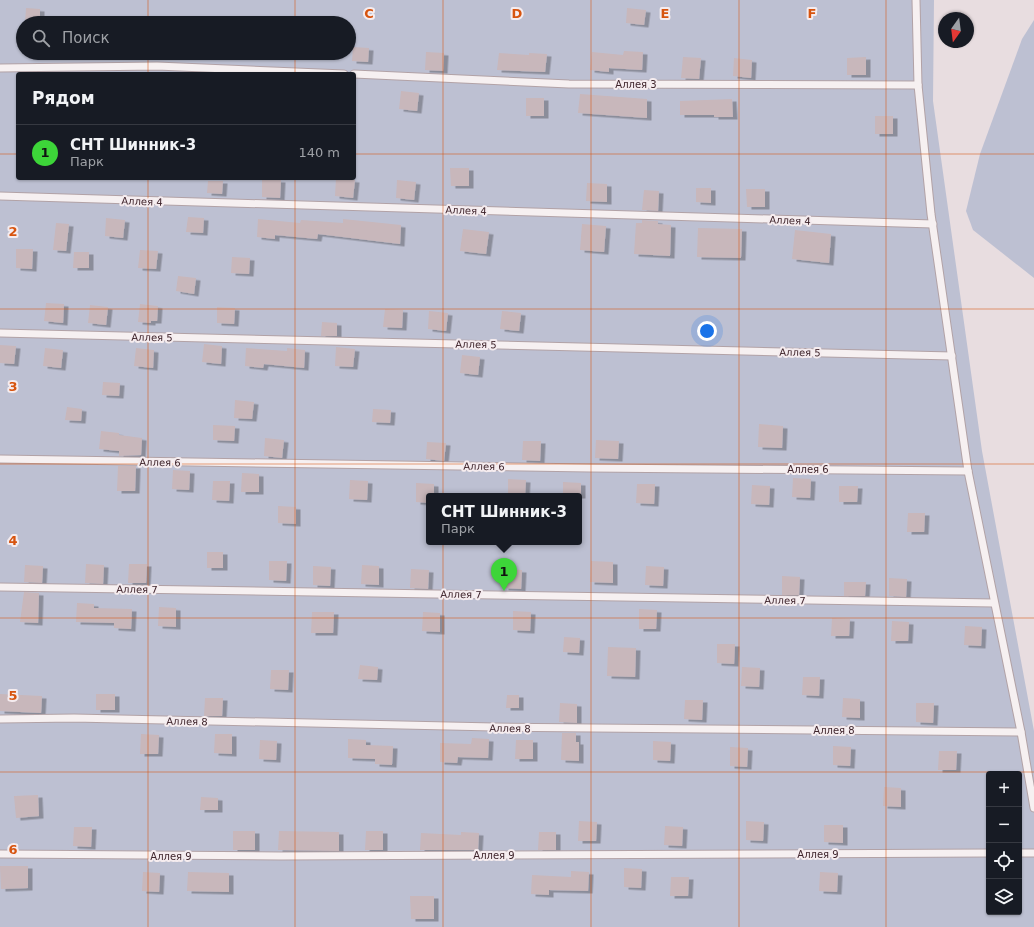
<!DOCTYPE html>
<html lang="ru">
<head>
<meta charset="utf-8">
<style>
	body { margin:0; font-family:"DejaVu Sans",sans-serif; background:#242831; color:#f1f3f6 }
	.controls { position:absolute; right:12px; bottom:12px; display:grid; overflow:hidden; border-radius:4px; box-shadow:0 1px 3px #0004 }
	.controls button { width:36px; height:36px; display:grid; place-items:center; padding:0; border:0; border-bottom:1px solid #363941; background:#171b24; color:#f1f3f6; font:20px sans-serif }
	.compass { position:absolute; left:938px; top:12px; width:36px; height:36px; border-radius:50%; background:#171b24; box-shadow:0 1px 3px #0004; rotate:194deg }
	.you { position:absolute; left:707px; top:331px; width:14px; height:14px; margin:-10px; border:3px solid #fff; border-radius:50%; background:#1a73e8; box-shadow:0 0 0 6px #1a73e833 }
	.badge { display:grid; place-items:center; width:26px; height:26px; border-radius:50%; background:#3dd539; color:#111; font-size:13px; font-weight:700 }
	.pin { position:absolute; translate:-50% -33px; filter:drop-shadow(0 1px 2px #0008) }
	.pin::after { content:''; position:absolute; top:21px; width:14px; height:12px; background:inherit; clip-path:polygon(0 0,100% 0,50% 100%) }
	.popup { position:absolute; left:426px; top:493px; width:156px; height:52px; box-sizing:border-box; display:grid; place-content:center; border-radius:4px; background:#171b24; filter:drop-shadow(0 1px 3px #0005); font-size:13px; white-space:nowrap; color:#9ea1a6 }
	.popup b { font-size:15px; color:#f1f3f6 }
	.popup::after { content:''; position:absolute; left:50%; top:100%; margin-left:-8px; border:8px solid transparent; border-top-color:#171b24 }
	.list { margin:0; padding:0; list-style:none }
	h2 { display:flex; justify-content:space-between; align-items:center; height:52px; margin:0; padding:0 16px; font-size:17px }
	h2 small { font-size:13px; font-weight:400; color:#9ea1a6 }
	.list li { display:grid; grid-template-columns:26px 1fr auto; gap:12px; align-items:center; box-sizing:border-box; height:56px; padding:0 16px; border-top:1px solid #363941 }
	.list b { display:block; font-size:15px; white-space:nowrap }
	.list p { margin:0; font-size:13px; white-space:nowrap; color:#9ea1a6 }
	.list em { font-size:13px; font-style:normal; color:#9ea1a6 }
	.icon { flex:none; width:22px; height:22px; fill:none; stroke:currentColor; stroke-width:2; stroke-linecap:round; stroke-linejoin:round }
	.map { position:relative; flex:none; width:1034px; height:927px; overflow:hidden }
	.search { position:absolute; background:#171b24; box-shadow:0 1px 3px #0004; left:16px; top:16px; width:340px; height:44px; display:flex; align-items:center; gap:10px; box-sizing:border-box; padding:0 14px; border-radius:22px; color:#9ea1a6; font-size:15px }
	.panel { position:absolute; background:#171b24; box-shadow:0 1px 3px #0004; left:16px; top:72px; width:340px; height:108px; border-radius:4px }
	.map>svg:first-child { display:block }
	.green { fill:#bdc0d2; fill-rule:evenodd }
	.building { fill:#c8b7bb; filter:url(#shadow) }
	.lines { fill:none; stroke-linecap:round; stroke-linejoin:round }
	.service-casing { stroke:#b2a2a6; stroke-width:9 }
	.service { stroke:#f6f0f1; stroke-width:7 }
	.grid { fill:none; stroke:#d7540f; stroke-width:1; stroke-opacity:0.55 }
	.labels { text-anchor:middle; stroke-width:4; stroke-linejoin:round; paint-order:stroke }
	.street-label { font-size:10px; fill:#3f252c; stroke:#f5ecef }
	.grid-label { font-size:13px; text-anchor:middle; font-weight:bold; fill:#d7540f; stroke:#f5ecef; stroke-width:4; stroke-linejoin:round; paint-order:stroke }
</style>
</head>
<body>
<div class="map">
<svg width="1034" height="927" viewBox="0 0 1034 927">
	<defs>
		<filter id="shadow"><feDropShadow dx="4.5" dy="2.5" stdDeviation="0" flood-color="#0004"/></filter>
	</defs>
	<rect width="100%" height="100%" fill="#e8dde0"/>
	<!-- green -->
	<g class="green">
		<path d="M0,0H934L933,101L982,451L1034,731V927H0ZM23,23H349V53H23ZM18,74H354V178H18ZM429,496H579V542H429ZM989,774H1019V912H989Z"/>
		<path d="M1034,20V278L973,230L966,211L980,154L1022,39Z"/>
	</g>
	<!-- building -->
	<g class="building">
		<path d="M26,8L40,9V23H25Z"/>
		<path d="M627,8L646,10L644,25L626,23Z"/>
		<path d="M353,47L369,48L368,62L352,61Z"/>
		<path d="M624,51L643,52L642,70L609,68V72L590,70L592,52L623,55Z"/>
		<path d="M426,52L444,53L443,71L425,70Z"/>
		<path d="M499,53L529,55V53L547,54L545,72L497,70Z"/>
		<path d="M683,57L701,58L699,79L681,78Z"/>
		<path d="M866,57V75H847V58Z"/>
		<path d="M734,58L752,60L751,78L733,76Z"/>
		<path d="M401,91L419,93L417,111L399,109Z"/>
		<path d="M580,94L647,99V118L578,113Z"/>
		<rect x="526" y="98" width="18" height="18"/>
		<path d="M732,99L733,117H714V115H680V101Z"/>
		<rect x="875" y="116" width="18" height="18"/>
		<path d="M450,168H469V186H451Z"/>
		<path d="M336,178L355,180L353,198L335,196Z"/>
		<path d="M262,179L281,180L280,198L262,197Z"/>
		<path d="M397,180L416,182L414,200L396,198Z"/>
		<path d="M208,181H223L222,194L207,193Z"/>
		<path d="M587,183L607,184V202L586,201Z"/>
		<path d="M696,188H711V203L696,202Z"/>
		<path d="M746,189H765V207H747Z"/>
		<path d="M644,190L659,191L658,211L642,210Z"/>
		<path d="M188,217L204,218L203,233L186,232Z"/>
		<path d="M106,218L125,220L123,238L105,236Z"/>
		<path d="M258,219L300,223L301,220L343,223V219L401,225L400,244L318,234L317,239L275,235V239L257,237Z"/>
		<path d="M642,220L658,221V224L671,225L670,256L634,254L636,223H642Z"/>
		<path d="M56,223L69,224L66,251L53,250Z"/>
		<path d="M582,224L606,226L604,252L580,250Z"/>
		<path d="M698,228L742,229L741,258L697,257Z"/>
		<path d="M463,229L489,232L486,254L460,251Z"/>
		<path d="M795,230L831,234L829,263L792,259Z"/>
		<path d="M16,249H33L32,269L16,268Z"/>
		<path d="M140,250L158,251L156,269L138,268Z"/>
		<path d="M74,252H89V268H73Z"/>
		<path d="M232,257L250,258L249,274L231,273Z"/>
		<path d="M178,276L196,278L194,294L176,291Z"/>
		<path d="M46,303L64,304L63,323L44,321Z"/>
		<path d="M140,304L158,306L157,321H151V323L138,322Z"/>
		<path d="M90,305L108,307L106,325L88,323Z"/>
		<path d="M217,307L235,308L234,324L217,323Z"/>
		<path d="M385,309L403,310L402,328L383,327Z"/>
		<path d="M429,311L448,313L446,331L428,329Z"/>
		<path d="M502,311L521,313L519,331L500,329Z"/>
		<path d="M322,322L337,323V336H321Z"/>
		<path d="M204,344L222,346L221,364L202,362Z"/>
		<path d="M0,345L16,346L14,364L0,363Z"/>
		<path d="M336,347L355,349L353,367L335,366Z"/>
		<path d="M45,348L63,350L61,368L43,366Z"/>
		<path d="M136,348L154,350L153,368L134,366Z"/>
		<path d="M246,348L287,351V348L305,350L304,368L264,364L263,368L245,366Z"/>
		<path d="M462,355L480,357L478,375L460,373Z"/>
		<path d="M103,382L120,383L119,396L102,395Z"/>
		<path d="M235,400L254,402L252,419L234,418Z"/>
		<path d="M67,407L82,409L81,421L65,420Z"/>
		<path d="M373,409L391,410L390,423L372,422Z"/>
		<path d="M759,424L783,426L782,448L758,447Z"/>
		<path d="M213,425L235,426L234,441L213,440Z"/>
		<path d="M101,431L119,433V435L142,438L141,455L119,456V451L99,449Z"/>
		<path d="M265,438L284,440L282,458L264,456Z"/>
		<path d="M596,440L619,441L618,459L595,458Z"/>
		<path d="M523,441H541L540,461L522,460Z"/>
		<path d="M427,442L446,443L444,461L426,459Z"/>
		<path d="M118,466H136L135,491H117Z"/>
		<path d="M173,470L190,471L189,490L172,489Z"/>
		<path d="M242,473L259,474V492H241Z"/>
		<path d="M793,478L811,479L810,498L792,497Z"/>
		<path d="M508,479L526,480L525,496H508Z"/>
		<path d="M350,480L368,481L367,500L349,499Z"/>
		<path d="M213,481H230L229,501L212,500Z"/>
		<path d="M563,482L581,483V496H563Z"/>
		<path d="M416,483L434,484V496H429V503L416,502Z"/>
		<path d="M637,484H655L654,504L636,503Z"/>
		<path d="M752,485L770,486L769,505L751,504Z"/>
		<path d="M839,486H858L857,502H839Z"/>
		<path d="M278,506L296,507V524L278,523Z"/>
		<path d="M908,513H925L924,532H907Z"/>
		<rect x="207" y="552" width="16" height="16"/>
		<path d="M269,561H287L286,581L269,580Z"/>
		<path d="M591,561L613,562V583L590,582Z"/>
		<path d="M86,564L104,565L103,584L85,583Z"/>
		<path d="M129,564H147L146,583H128Z"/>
		<path d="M25,565L43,566L42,583L24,582Z"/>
		<path d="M362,565L379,566V585L361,584Z"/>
		<path d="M313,566L331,567L330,586L313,585Z"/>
		<path d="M646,566L664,567L663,586L645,585Z"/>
		<path d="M411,569L429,570L428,589L410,588Z"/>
		<path d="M505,569L522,570L521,589L504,588Z"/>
		<path d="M782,576L800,577L799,595H782Z"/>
		<path d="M889,578L907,579L906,597L889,596Z"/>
		<path d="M844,582H866L865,596H844Z"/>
		<path d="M24,592L39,593L38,623L20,622Z"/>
		<path d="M77,603L94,604V608L132,609L131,629L114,628V623L76,622Z"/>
		<path d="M159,607L176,608V627L158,626Z"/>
		<path d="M639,609L657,610L656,629H639Z"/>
		<path d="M513,611L531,612L530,631L513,630Z"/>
		<path d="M312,612H334L333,633H311Z"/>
		<path d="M423,612L440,613V632L422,631Z"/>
		<path d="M832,618L850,619L849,636H831Z"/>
		<path d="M892,621L909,622L908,641H891Z"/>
		<path d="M965,626L982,627L981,646L964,645Z"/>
		<path d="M564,637L580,638L579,653L563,652Z"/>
		<path d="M717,644H735L734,664L717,663Z"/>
		<path d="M608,647L636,648L635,677L607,676Z"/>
		<path d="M360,665L378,667L377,680L358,679Z"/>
		<path d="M742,667L760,668L759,687L741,686Z"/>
		<path d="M271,670H289L288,690L270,689Z"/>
		<path d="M803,677H820L819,696L802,695Z"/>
		<path d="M0,694L42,696L41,713L0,711Z"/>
		<rect x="96" y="694" width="19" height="16"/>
		<path d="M507,695H519V708H506Z"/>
		<path d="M205,698H223L222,716H204Z"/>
		<path d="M843,698L860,699V718L842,717Z"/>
		<path d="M685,700H703L702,720L684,719Z"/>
		<path d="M560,703L577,704V723L559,722Z"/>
		<path d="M916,703H934L933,723L916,722Z"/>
		<path d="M562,733H576V742H579V761L561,760Z"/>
		<path d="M141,734L159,735L158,754H140Z"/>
		<path d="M215,734H232V754L214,753Z"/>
		<path d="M472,738L489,739L488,758L458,757L457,763L440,762V743L471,744Z"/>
		<path d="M348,739L366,740V745L393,746L392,765L375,764V759L348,758Z"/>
		<path d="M260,740L277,741L276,760L259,759Z"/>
		<path d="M516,740H533V759H515Z"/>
		<path d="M653,741L671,742L670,761L653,760Z"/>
		<path d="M833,746L851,747L850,766L833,765Z"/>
		<path d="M730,747L748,748L747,767L730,766Z"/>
		<path d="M939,751H957L956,770H938Z"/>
		<path d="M884,787L901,788V807L883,806Z"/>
		<path d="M38,795L39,816L16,818L14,796Z"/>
		<path d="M201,797L218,798V810H200Z"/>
		<path d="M579,821L597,822L596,841H578Z"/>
		<path d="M746,821L764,822L763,841L746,840Z"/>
		<path d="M824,825H843V843L824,842Z"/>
		<path d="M665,826L683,827L682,846L664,845Z"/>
		<path d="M74,827H92L91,847L73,846Z"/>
		<rect x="233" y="831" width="22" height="19"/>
		<path d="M279,831L339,832V851L278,850Z"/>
		<path d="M366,831H383V850H365Z"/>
		<path d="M461,832L479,833L478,850H420L421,833L461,835Z"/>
		<path d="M539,832H556V850H538Z"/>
		<path d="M0,866H28V888L1,889Z"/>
		<path d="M624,868L642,869L641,888L624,887Z"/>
		<path d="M571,871L589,872L588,891L549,890V895L531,894L532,875L571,877Z"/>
		<path d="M143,872L160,873L159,892L142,891Z"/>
		<path d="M188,872L229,873V892L187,891Z"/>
		<path d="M820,872L838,873L837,892L819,891Z"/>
		<path d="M671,877H689L688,896H670Z"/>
		<path d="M410,896H434V919H411Z"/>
	</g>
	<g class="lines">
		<!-- service casing -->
		<g class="service-casing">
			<g id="service">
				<path d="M916,0L918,85L931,214L968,471L1021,732L1034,808"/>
				<path d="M0,68L157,66L344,74"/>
				<path d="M354,74L569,84L918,85"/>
				<path d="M0,196L933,224"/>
				<path d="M0,333L952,356"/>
				<path d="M0,459L590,468L968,471"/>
				<path d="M0,587L994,603"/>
				<path d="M0,719L74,718L494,727L1021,732"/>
				<path d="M1019,853H1034"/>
				<path d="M0,854L281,856L989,853"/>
			</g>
		</g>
		<!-- service -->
		<use href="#service" class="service"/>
	</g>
	<!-- grid -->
	<path class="grid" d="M148,0V23M295,0V23M443,0V927M591,0V927M739,0V927M886,0V927M148,53V74M295,53V74M0,154H18M354,154H1034M148,178V927M295,178V927M0,309H1034M0,464H1034M0,618H1034M0,772H1034"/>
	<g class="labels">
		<!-- street labels -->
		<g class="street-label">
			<text x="636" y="88">Аллея 3</text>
			<text transform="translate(142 201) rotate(2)" y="4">Аллея 4</text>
			<text transform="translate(466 210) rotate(2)" y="4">Аллея 4</text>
			<text transform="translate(790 220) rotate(2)" y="4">Аллея 4</text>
			<text transform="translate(152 337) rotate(1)" y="4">Аллея 5</text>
			<text transform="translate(476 344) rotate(1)" y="4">Аллея 5</text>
			<text transform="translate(800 352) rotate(1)" y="4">Аллея 5</text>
			<text transform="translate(160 462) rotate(1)" y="4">Аллея 6</text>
			<text transform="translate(484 466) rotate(1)" y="4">Аллея 6</text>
			<text x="808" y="473">Аллея 6</text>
			<text transform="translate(137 589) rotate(1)" y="4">Аллея 7</text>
			<text transform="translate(461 594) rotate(1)" y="4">Аллея 7</text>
			<text transform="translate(785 600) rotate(1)" y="4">Аллея 7</text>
			<text transform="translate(187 721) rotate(1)" y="4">Аллея 8</text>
			<text transform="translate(510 728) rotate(1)" y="4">Аллея 8</text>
			<text x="834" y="734">Аллея 8</text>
			<text x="818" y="858">Аллея 9</text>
			<text x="494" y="859">Аллея 9</text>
			<text x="171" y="860">Аллея 9</text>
		</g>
	</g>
	<g class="grid-label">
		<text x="369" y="18">C</text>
		<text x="517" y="18">D</text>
		<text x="665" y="18">E</text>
		<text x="812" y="18">F</text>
		<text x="13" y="236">2</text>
		<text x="13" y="391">3</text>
		<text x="13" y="545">4</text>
		<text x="13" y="700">5</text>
		<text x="13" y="854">6</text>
	</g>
</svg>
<div class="controls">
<button>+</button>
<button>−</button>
<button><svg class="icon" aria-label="locate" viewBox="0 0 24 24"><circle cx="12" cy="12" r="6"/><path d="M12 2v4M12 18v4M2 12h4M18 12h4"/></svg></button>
<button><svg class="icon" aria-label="layers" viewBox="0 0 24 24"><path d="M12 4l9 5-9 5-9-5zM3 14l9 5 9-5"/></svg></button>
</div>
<svg class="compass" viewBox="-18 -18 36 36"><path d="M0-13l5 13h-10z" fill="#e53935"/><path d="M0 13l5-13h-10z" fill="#9ea1a6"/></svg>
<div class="you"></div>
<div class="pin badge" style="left:504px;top:591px">1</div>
<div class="popup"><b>СНТ Шинник-3</b>Парк</div>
<div class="search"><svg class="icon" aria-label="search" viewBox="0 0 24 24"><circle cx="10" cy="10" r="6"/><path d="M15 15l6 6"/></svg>Поиск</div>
<section class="panel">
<h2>Рядом<small></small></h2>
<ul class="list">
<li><span class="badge">1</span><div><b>СНТ Шинник-3</b><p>Парк</p></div><em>140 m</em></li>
</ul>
</section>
</div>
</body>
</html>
